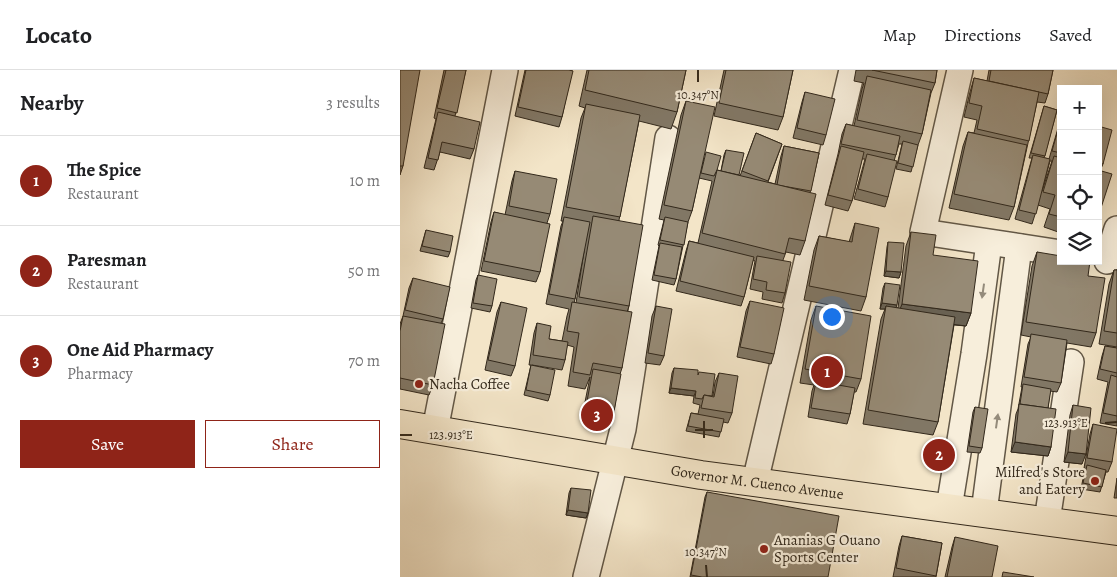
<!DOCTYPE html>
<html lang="en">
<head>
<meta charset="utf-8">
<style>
	body { margin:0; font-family:Alegreya,serif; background:#f2f2f2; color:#202124 }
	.controls { position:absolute; right:15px; top:15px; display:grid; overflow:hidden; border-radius:0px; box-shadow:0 5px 20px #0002 }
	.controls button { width:45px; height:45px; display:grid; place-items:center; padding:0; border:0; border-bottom:1px solid #e0e0e0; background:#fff; color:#202124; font:25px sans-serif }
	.you { position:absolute; left:431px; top:246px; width:18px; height:18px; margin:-12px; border:4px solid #fff; border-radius:50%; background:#1a73e8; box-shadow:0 0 0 8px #1a73e833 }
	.badge { display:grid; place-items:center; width:32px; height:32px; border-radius:50%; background:#8f2418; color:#fff; font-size:16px; font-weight:700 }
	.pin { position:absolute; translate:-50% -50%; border:2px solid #fff; box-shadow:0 1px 5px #0006 }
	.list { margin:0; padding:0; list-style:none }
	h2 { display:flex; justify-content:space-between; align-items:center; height:65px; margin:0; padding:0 20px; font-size:21px }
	h2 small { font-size:16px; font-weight:400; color:#757577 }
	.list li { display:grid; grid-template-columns:32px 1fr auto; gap:15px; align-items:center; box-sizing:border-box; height:90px; padding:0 20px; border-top:1px solid #e0e0e0 }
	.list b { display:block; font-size:19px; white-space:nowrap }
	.list p { margin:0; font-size:16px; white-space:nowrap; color:#757577 }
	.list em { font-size:16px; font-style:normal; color:#757577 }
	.actions { display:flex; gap:10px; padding:15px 20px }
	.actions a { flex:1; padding:11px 0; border:1px solid #8f2418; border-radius:0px; text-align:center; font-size:18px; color:#8f2418 }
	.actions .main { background:#8f2418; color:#fff }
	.icon { flex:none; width:28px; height:28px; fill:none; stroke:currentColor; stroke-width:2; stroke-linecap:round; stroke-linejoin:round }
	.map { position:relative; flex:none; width:717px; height:507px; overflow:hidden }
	header { display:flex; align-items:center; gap:30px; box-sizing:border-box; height:70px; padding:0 25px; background:#fff; border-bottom:1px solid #e0e0e0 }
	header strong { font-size:24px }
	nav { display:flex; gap:28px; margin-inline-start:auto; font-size:18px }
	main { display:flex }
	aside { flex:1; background:#fff }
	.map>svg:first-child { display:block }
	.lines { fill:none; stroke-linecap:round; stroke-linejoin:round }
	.minor-casing { stroke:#625746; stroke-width:28 }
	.major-casing { stroke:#32281b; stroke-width:30 }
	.minor { stroke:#f7eedb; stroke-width:25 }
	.major { stroke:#f3e5c8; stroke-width:28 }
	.wall { fill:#817765; stroke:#32281b; fill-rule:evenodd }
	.shaded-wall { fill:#696152; stroke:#32281b }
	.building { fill:#968a75; stroke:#32281b }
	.oneway { fill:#948b7b }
	.ticks { fill:none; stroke:#32281b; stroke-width:2 }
	.poi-dot { fill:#8f2418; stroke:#f7eedb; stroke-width:2 }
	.labels { text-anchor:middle; stroke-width:4.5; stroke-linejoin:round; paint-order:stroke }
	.poi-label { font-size:15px; fill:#32281b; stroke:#f7eedb; text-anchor:start }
	.street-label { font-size:15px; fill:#32281b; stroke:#f7eedb }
	.ticks-label { font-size:12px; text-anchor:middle; fill:#32281b; stroke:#f7eedb; stroke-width:4.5; stroke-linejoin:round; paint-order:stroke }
</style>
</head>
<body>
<header>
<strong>Locato</strong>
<nav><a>Map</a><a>Directions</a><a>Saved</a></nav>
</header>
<main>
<aside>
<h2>Nearby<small>3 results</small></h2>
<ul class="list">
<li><span class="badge">1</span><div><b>The Spice</b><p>Restaurant</p></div><em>10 m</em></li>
<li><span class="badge">2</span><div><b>Paresman</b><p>Restaurant</p></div><em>50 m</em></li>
<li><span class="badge">3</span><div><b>One Aid Pharmacy</b><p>Pharmacy</p></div><em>70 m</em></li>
</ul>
<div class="actions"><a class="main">Save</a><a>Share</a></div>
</aside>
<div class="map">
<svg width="717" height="507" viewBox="0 0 717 507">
	<rect width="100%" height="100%" fill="#f3e5c8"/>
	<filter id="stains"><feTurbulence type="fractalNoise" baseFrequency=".004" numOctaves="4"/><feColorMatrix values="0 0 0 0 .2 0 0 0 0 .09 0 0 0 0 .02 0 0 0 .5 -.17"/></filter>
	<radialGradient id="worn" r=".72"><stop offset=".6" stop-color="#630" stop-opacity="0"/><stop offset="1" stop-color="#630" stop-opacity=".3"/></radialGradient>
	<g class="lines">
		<!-- minor casing -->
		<g class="minor-casing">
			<g id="minor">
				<path d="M560,0L523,162L661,183"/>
				<path d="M707,191L717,159"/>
				<path d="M35,360L105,0"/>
				<path d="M355,412L452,0"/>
				<path d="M549,438L574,284L589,173"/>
				<path d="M584,442L619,177"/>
				<path d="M647,451L671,292"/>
				<path d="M186,507L223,359L268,68"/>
			</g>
		</g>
		<!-- major casing -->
		<g class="major-casing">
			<g id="major">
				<path id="s1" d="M0,354L301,405L717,461"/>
			</g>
		</g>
		<!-- minor -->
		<use href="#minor" class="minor"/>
		<!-- major -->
		<use href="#major" class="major"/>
	</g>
	<!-- wall -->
	<g class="wall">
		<path d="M0,0L3,96L0,105Z"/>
		<path d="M44,0H66L55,46L74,79L70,89L40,82L34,100L24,98L36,49L34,48Z"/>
		<path d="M125,0H172L162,47L159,57L115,46Z"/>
		<path d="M187,0H286L277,42L271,59L239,51L219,150L229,236L227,242L222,298L220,304L213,347L210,357L181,352L190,307L185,319L168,316L174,277L167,275L165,290L162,300L132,295L150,325L148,331L124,325L131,295H129L134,263L137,253L149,269L162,271L167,246L169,239L146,234L161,156L163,151H161L181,48L185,38L179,36ZM184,181L176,233H174L175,229Z"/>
		<path d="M324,0H393L383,47L378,60L314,46Z"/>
		<path d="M456,0H537L535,13L531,23L522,64L518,75L511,102L496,99L502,74H499L494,91L488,127L485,137L454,129L465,89H462L452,131L448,141L425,135L438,84L442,64L446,54L454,56L462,19L464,13L454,11Z"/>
		<path d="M589,0H653L648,24L645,33L637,32L614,137L609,150L549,138L563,76L568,62L574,63L577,50L564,47L570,22L574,8L587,11Z"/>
		<path d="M405,22L426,65L423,75L393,68L402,32Z"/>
		<path d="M286,31L303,90L317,100L321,101L324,85L326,80L339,105L340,106L356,63L382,74L368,112L375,114L381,86L384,76L419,83L410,123L405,171L400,185L386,182L383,190L385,223L382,233L362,229L363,222L350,219L354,196L355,191L353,190L344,227L341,236L276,221L286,181L289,171L298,173L312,111L299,108L292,141L288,152L276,209L274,215L252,210L259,176L258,175L264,150L259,149L281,45Z"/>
		<path d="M644,36L657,40L644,88L649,89L661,48V163L644,157L650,139L638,135L632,154L615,149L632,88H629ZM650,91H652L642,121Z"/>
		<path d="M698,56L703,94L700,101L698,147Z"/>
		<path d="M115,101L150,144L147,153L140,202L136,212L81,201L91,152L94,142L105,145L112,111Z"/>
		<path d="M455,153L466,227L461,241L404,230L414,180L419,166L449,172Z"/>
		<path d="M26,160L50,182L48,187L20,181Z"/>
		<path d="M511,162L533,185L571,243L566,256L554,255L538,352L533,365L463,354L481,249L485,239H480L483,218L485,213L496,237L498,238L506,176Z"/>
		<path d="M488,172L501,202L499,208L484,206L487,177Z"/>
		<path d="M637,182L688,206L696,263L691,277L667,273L661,313L657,322L650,321L648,338L651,377L648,386L611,382L616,344L618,339L622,317H621L628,274L631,267L621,265L632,196Z"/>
		<path d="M714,200H717V277L699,274L709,214Z"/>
		<path d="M78,205L92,236L90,242L71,238L76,210Z"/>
		<path d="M13,208L43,249L41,253L33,315L29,325L0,319V254L3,246L9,218Z"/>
		<path d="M350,231L374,284L371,294L337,287L346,241Z"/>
		<path d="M101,232L115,296L111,306L85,300L97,242Z"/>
		<path d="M256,236L264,286L260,295L245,293L252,246Z"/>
		<path d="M416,236L461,309L456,322H454L450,344L447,354L408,347L412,321L414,315L400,313L411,250Z"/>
		<path d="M705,276L717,278V356L700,353L708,312L697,309L702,286Z"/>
		<path d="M274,298L298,305L313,326L315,312L319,303L332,343L328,353L323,352L319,367L286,361L291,343L298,344L300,335L293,333L294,326L269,323L272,303Z"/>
		<path d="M673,335L682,394L664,392L670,345Z"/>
		<path d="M575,337L582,378L580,383L567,382L573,342Z"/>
		<path d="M693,354L712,392L708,402H706L700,422L681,419L685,398H684L690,364Z"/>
		<path d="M717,408V428H714Z"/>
		<path d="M171,418L188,443L186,448L166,445L169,423Z"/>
		<path d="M307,422L428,507H290L305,427Z"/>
		<path d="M502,466L542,473L536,507H493L499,476Z"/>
		<path d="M555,467L592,507H545L552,477Z"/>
	</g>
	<!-- shaded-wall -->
	<g class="shaded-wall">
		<path d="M486,201L501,202L499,208L484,206Z"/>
		<path d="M482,233L497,235L495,240L486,236L485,239H480Z"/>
		<path d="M502,234L571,243L566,256L497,247Z"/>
		<path d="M271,318L296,321L294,326L269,323Z"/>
		<path d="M615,372L651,377L648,386L611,382Z"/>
		<path d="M668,382L686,384L682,394L664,392Z"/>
		<path d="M168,440L188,443L186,448L166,445Z"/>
	</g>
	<!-- building -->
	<g class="building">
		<path d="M0,0H20L3,96H0Z"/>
		<path d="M46,0H66L57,43L37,38Z"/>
		<path d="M126,0H169L173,1L162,47L118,37Z"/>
		<path d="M189,0H286L277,42L185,20Z"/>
		<path d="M326,0H393L383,47L319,33Z"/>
		<path d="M472,0H537L535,13Z"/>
		<path d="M591,0H653L648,24L589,11Z"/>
		<path d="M467,6L531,20L522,64L457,50Z"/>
		<path d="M574,8L639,22L629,71L577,59L582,36L569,33Z"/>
		<path d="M405,22L435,29L426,65L397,58Z"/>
		<path d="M286,31L315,37L292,141L264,135Z"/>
		<path d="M186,34L240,45L220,147L166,137Z"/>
		<path d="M644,36L657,40L645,86L631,83Z"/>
		<path d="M38,42L80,52L74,79L42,72L38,90L28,88Z"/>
		<path d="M661,49V83L652,81Z"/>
		<path d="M446,54L500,66L496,85L441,74Z"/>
		<path d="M698,56L712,60L703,94L698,93Z"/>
		<path d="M568,62L627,75L614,137L554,124Z"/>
		<path d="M356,63L382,74L368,111L342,101Z"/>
		<path d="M503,71L518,75L513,97L498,93Z"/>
		<path d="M384,76L419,83L411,121L377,115Z"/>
		<path d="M441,76L464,82L452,131L428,125Z"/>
		<path d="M326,80L344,83L339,105L321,101Z"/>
		<path d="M306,82L321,86L317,100L314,106L301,103Z"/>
		<path d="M467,84L497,91L488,127L458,119Z"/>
		<path d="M633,85L650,89L636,144L619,140Z"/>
		<path d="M654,86L661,88V147L649,144L655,125L643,122Z"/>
		<path d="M317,100L416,124L405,171L389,168L385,184L302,163Z"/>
		<path d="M698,100L712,104L698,147Z"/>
		<path d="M115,101L157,109L150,144L109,136Z"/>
		<path d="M94,142L150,154L140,202L84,191Z"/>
		<path d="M193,146L243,155L229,236L179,227Z"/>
		<path d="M164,147L190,152L175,229L149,224Z"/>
		<path d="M265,147L288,152L284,175L260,170Z"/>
		<path d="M455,153L479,158L466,227L409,216L419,166L452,172Z"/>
		<path d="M26,160L53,166L50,182L22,176Z"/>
		<path d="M511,162L536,165L533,185L578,191L571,243L502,234Z"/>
		<path d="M289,171L354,187L344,227L280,211Z"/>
		<path d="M488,172L504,173L501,202L486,201Z"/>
		<path d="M260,173L282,177L276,209L254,205Z"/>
		<path d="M637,182L661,186V191H690L688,206L705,208L696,263L626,252Z"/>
		<path d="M357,186L391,192L385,223L366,220L367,212L353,209Z"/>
		<path d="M714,200H717V263L704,261Z"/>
		<path d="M78,205L97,209L92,236L73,233Z"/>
		<path d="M13,208L50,217L43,249L5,240Z"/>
		<path d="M485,213L500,215L497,235L482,233Z"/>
		<path d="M350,231L384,238L374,284L340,277Z"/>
		<path d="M101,232L127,238L115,296L88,290Z"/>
		<path d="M172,232L232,242L222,298L193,293L190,305L173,302L179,263L167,261Z"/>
		<path d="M256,236L272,239L264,286L248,283Z"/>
		<path d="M416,236L471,246L461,309L405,299Z"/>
		<path d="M486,236L555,247L538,352L468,340Z"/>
		<path d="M3,246L45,254L33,315L0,308V261Z"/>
		<path d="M137,253L151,256L149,269L168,272L165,290L133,285Z"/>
		<path d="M631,264L667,270L661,313L624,307Z"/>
		<path d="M705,276L717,278V303L700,299Z"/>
		<path d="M131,295L155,300L150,325L126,320Z"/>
		<path d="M274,298L298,300V305L299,302L315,304L312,326L304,325L302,329L295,328L296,321L271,318Z"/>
		<path d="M193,299L221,304L213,347L185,342Z"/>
		<path d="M319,303L338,306L332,343L301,338L304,325L314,327Z"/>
		<path d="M711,305L717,307V346L703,343Z"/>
		<path d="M416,311L455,318L450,344L411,338Z"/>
		<path d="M623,314L651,319L648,338L620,334Z"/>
		<path d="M619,334L656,339L651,377L615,372Z"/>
		<path d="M673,335L691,338L686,384L668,382Z"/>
		<path d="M575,337L588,339L582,378L569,376Z"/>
		<path d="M291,343L324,349L321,362L288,356Z"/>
		<path d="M693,354L717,359L712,392L687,388Z"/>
		<path d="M687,395L706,400L702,417L683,413Z"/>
		<path d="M171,418L191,420L188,443L168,440Z"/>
		<path d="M307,422L439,446L428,507H302L291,505Z"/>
		<path d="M502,466L542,473L536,506L496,498Z"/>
		<path d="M555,467L598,476L592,507H547Z"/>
		<path d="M603,502L634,507H602Z"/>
	</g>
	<!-- one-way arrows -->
	<defs><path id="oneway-solid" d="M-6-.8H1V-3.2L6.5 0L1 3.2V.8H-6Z" transform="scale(1.25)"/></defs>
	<g class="oneway">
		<use href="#oneway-solid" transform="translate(583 221) rotate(98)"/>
		<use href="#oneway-solid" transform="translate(597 351) rotate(-82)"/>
	</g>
	<!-- ticks -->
	<path class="ticks" d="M298,0V12M304,351V368M705,353L717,352M295,360H313M0,365H12M306,495L307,507"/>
	<!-- markers -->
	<g class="poi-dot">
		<circle cx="19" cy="314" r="5"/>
		<circle cx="695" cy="411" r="5"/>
		<circle cx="364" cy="479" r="5"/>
	</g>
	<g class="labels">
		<!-- poi labels -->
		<g class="poi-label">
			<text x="29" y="319">Nacha Coffee</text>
			<text x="685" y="407" text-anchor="end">Milfred's Store<tspan x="685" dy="17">and Eatery</tspan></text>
			<text x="374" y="475">Ananias G Ouano<tspan x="374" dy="17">Sports Center</tspan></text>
		</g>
		<!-- street labels -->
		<g class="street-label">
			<text dy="5" stroke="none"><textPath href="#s1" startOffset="362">Governor M. Cuenco Avenue</textPath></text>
		</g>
	</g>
	<g class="ticks-label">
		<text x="298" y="29">10.347°N</text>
		<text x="666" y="357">123.913°E</text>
		<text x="51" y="369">123.913°E</text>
		<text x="306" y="486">10.347°N</text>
	</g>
	<rect width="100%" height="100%" filter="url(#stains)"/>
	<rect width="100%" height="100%" fill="url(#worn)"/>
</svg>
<div class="controls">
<button>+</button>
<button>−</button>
<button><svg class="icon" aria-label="locate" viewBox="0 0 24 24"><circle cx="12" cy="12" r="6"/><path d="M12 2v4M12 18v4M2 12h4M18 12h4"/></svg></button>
<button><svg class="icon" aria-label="layers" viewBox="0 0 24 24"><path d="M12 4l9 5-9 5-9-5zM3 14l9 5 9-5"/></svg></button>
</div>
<div class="you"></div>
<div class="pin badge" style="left:427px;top:302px">1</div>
<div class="pin badge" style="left:539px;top:385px">2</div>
<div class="pin badge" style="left:197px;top:345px">3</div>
</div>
</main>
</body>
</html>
